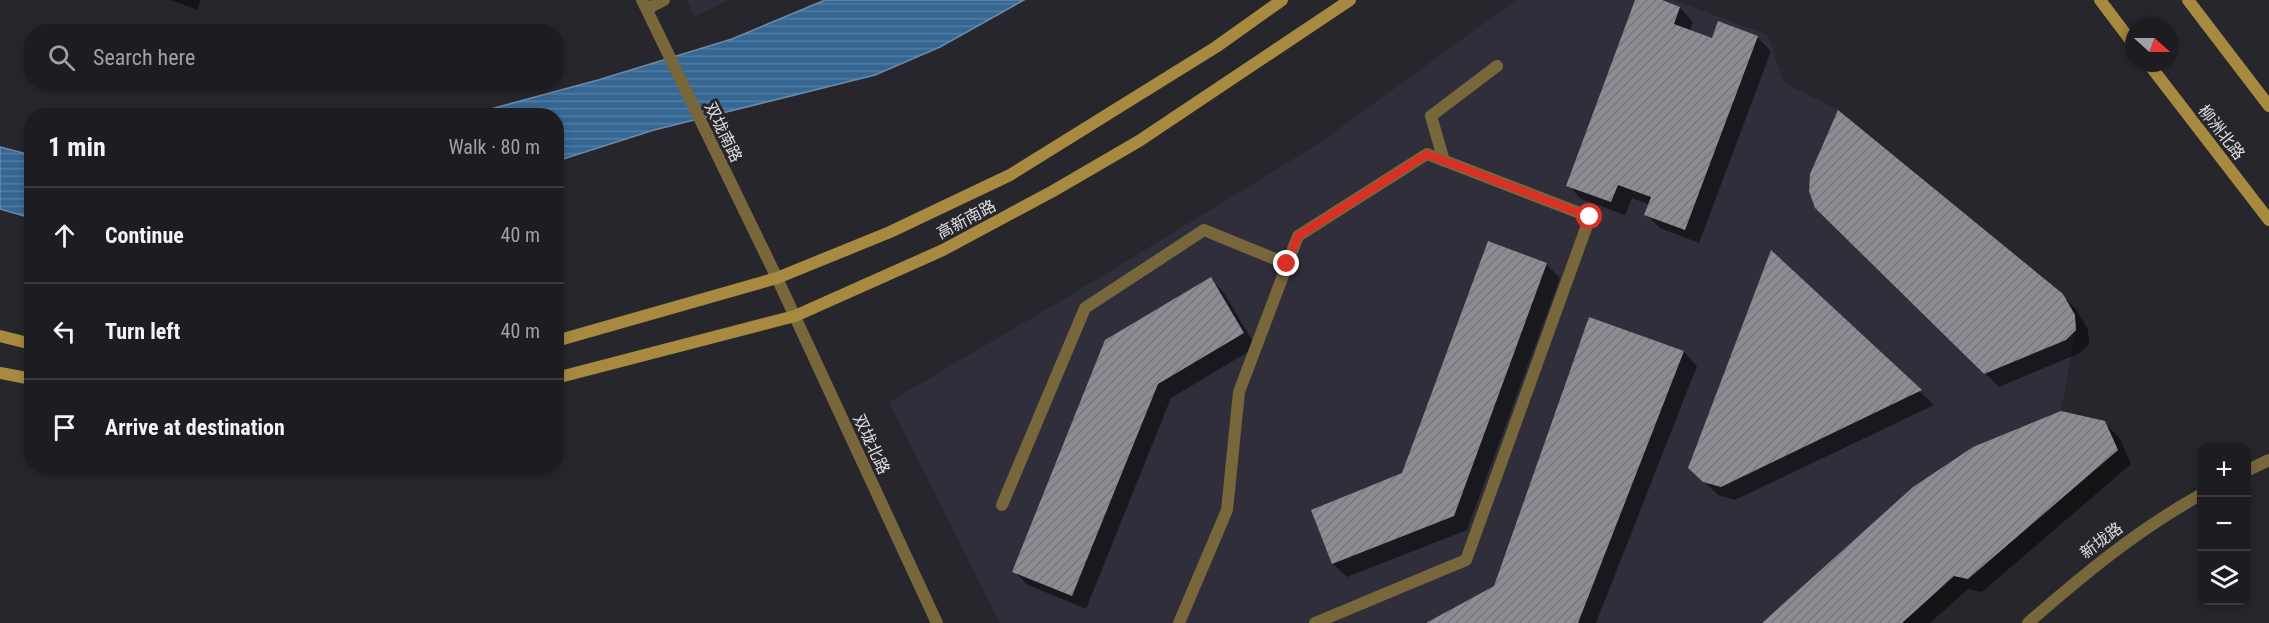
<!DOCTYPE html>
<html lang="en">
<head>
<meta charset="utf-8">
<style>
	body { margin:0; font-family:"Roboto Condensed","Noto Sans SC",sans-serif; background:#2a292e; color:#f1f3f6 }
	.controls { position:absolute; right:18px; bottom:18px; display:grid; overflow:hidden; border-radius:12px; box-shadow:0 3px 9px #0003 }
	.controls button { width:54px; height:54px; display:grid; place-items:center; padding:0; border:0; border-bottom:2px solid #3b3a3f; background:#1d1c21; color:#f1f3f6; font:30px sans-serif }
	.compass { position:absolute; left:2125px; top:18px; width:54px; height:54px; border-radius:50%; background:#1d1c21; box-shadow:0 3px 9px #0003; rotate:111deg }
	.stop { position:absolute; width:18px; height:18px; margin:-14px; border:4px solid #d93025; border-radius:50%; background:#fff }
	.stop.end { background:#d93025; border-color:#fff; box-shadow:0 2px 6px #0008 }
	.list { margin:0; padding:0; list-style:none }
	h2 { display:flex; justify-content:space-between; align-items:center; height:78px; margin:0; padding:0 24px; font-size:26px }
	h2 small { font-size:20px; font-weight:400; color:#a0a1a5 }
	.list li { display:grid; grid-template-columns:39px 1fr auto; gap:18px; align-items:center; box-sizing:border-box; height:96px; padding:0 24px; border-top:2px solid #3b3a3f }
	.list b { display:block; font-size:22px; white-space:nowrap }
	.list em { font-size:20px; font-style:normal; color:#a0a1a5 }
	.icon { flex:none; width:33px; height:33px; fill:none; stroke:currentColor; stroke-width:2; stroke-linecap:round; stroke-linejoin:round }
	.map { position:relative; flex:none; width:2269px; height:623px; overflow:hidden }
	.search { position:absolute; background:#1d1c21; box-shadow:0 3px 9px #0003; left:24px; top:24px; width:540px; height:66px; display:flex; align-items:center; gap:15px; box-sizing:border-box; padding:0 21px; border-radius:24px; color:#a0a1a5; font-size:22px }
	.panel { position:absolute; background:#1d1c21; box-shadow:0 3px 9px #0003; left:24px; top:108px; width:540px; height:366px; border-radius:24px }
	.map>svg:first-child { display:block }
	.built { fill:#302e3a }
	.water { fill:url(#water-rules); stroke:#698bab; stroke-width:1.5 }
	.shadow { fill:#0007 }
	.building { fill:url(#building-hatch) }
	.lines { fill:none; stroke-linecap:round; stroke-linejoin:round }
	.service { stroke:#78673a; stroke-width:12 }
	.minor { stroke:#78673a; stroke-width:12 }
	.tertiary { stroke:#78673a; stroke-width:12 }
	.secondary { stroke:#a78a3f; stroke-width:12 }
	.route { stroke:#d93025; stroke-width:8 }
	.labels { text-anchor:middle; stroke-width:6; stroke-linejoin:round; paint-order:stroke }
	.street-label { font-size:16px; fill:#e0dfe3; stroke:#27262c }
</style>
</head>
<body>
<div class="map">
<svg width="2269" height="623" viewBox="0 0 2269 623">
	<defs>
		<pattern id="water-rules" width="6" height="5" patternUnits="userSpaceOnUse" patternTransform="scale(1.5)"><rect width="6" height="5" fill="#366793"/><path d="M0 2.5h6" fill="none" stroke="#537ca2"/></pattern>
		<pattern id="building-hatch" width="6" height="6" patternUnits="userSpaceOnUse" patternTransform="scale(1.5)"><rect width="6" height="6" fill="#8d8c93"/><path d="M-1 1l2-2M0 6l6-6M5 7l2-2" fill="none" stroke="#77767b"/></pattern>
	</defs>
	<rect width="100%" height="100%" fill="#27262c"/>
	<!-- built -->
	<g class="built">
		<path d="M686,0H730L695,16Z"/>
		<path d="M1516,0H1674L1768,35L1784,83L1838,110L1810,174L1809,191L1815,208L1983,374L2066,340L2076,330L2061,411L1973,447L1913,487L1762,623H1000L889,402L1096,280L1318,144Z"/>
	</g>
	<!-- water -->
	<g class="water">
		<path d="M825,0H1024L940,47L875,75L654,130L557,161L556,116H465L598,80L732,39Z"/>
		<path d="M0,147L31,155V218L0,209Z"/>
	</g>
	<!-- shadow -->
	<g class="shadow">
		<path d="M171,0H201L197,10Z"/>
		<path d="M1637,0H1658L1680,8L1693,22L1690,31L1713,40L1757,37L1771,51L1699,243L1660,228L1646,214L1650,205L1632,198L1625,215L1581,199L1568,185Z"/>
		<path d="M1816,208L2062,295L2076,309L2088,330L2089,344L2080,353L1999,387Z"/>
		<path d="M1772,253L1934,405L1735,500L1718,495L1704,482Z"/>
		<path d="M1546,264L1560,278L1467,530L1347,577L1333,564L1313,510L1403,474Z"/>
		<path d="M1211,279L1224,293L1256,347L1171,398L1086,609L1028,585L1014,571Z"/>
		<path d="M1590,319L1684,352L1697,366L1596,623H1429L1495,587Z"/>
		<path d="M2104,423L2119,437L2131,464L1982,592L1968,589L1930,623H1765Z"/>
	</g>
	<!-- building -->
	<g class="building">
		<path d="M1635,0H1662L1680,7L1674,24L1712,38L1718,21L1758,36L1685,230L1644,215L1651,197L1618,185L1611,202L1566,186Z"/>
		<path d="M1838,110L2063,294L2075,315L2076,330L2066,340L1984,374L1815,208L1809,191L1810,174Z"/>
		<path d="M1488,241L1547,263L1454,516L1332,564L1311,510L1402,473Z"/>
		<path d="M1771,250L1922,390L1721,487L1703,482L1688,468Z"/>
		<path d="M1211,277L1244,333L1158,384L1072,596L1012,572L1105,340Z"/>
		<path d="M1589,317L1684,351L1578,623H1426L1494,586Z"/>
		<path d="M2061,411L2105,421L2118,450L1968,579L1954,576L1902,623H1762L1913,487L1973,447Z"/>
	</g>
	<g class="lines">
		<!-- service -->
		<g class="service">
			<path d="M647,9L664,0"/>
			<path d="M1444,161L1431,116L1497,66"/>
			<path d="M1002,505L1085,308L1204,230L1287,264"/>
			<path d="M1179,623L1227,510L1239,392L1298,236L1427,154L1590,217L1466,560L1315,623"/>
		</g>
		<!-- minor -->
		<g class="minor">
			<path d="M2246,471L2269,460"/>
			<path d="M2028,623C2083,575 2137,530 2202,494"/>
		</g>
		<!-- tertiary -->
		<path class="tertiary" d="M642,0L777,278L937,623"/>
		<!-- secondary -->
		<g class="secondary">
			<path d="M2100,0L2134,45"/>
			<path d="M2188,0L2269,106"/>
			<path d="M2148,63L2269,220"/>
			<path d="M0,336L32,344"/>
			<path d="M556,341L777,278L890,232L1010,175L1216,47L1282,0"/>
			<path d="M0,373L32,379"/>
			<path d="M556,378L795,316L943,250L1053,191L1139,141L1350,0"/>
		</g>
	</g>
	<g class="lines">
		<!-- route -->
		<path class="route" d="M1287,264L1298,236L1427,154L1590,217"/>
	</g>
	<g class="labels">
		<!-- street labels -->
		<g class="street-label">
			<text transform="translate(724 132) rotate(64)" y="6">双垅南路</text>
			<text transform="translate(2222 132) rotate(52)" y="6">柳洲北路</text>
			<text transform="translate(966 219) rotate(-28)" y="6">高新南路</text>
			<text transform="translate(872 444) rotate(65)" y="6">双垅北路</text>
			<text transform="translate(2101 540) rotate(-37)" y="6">新垅路</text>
		</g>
	</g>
</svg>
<div class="controls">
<button>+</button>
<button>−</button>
<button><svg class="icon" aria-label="layers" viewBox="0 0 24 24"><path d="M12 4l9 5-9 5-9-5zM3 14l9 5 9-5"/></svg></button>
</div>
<svg class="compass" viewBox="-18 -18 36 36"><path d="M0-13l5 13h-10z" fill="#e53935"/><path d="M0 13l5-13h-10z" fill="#a0a1a5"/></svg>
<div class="stop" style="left:1590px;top:217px"></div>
<div class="stop end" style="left:1287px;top:264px"></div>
<div class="search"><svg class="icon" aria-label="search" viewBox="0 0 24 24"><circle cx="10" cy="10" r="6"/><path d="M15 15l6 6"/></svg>Search here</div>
<section class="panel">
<h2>1 min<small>Walk · 80 m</small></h2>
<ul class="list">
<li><svg class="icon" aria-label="ahead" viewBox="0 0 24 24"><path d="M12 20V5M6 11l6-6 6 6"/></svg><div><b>Continue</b></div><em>40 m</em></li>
<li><svg class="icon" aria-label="left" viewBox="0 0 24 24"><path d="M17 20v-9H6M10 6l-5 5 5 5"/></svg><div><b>Turn left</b></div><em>40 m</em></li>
<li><svg class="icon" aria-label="arrive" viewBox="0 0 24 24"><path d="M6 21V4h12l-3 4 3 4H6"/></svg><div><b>Arrive at destination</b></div></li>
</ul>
</section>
</div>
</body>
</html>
